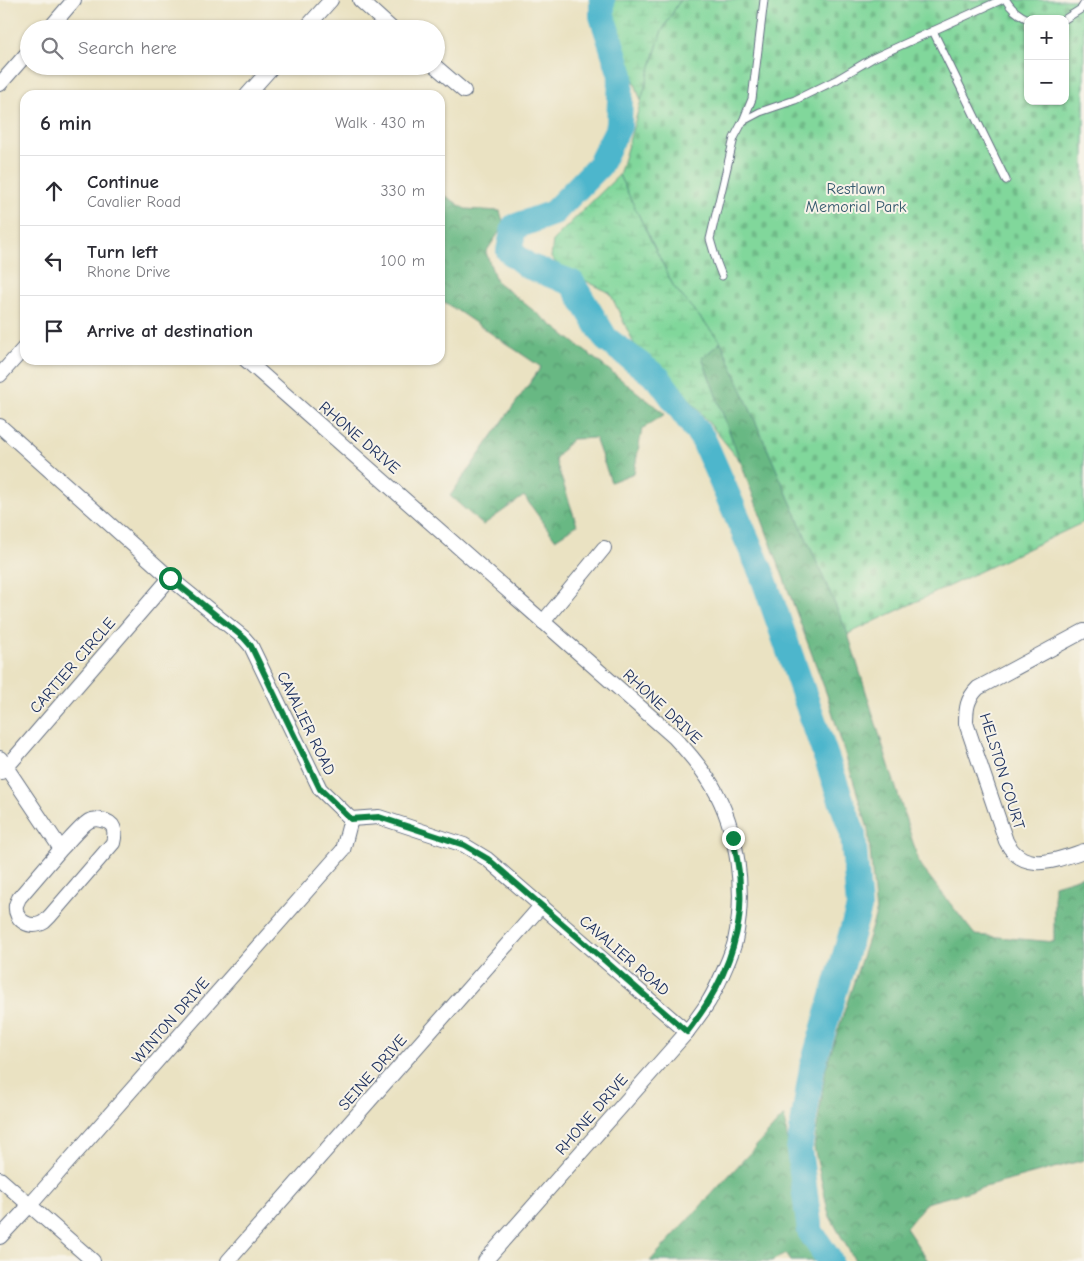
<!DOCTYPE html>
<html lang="en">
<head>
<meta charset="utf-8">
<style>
	body { margin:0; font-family:"Comic Neue",sans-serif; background:#f2f2f3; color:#2b2b33 }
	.controls { position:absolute; right:15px; top:15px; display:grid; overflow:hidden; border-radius:10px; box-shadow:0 1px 4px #0004 }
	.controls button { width:45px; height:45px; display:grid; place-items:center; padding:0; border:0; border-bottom:1px solid #e1e1e2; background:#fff; color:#2b2b33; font:25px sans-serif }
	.stop { position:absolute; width:15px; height:15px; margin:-11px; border:4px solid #0b8043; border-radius:50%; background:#fff }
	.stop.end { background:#0b8043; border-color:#fff; box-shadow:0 1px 5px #0008 }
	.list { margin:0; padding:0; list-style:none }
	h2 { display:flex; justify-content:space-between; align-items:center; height:65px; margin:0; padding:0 20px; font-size:21px }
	h2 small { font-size:16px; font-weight:400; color:#7c7c81 }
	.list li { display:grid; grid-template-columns:32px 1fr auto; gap:15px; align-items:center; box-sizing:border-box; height:70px; padding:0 20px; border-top:1px solid #e1e1e2 }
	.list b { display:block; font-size:19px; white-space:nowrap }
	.list p { margin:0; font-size:16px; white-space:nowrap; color:#7c7c81 }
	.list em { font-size:16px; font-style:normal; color:#7c7c81 }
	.icon { flex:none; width:28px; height:28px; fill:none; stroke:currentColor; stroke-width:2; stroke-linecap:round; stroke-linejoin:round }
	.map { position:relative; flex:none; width:1084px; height:1261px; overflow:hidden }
	.search { position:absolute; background:#fff; box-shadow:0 1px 4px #0004; left:20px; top:20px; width:425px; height:55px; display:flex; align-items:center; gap:12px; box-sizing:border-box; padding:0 18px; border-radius:28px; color:#7c7c81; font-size:19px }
	.panel { position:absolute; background:#fff; box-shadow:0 1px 4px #0004; left:20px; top:90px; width:425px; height:275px; border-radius:15px }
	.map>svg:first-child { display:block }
	.forest { fill:url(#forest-crowns); stroke:#427470 }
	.wetland { fill:url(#wetland-marsh); stroke:#4e837c }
	.cemetery { fill:url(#cemetery-stones); stroke:#4e837c; fill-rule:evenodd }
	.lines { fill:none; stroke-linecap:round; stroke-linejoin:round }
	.river { stroke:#4eb6cc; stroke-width:26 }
	.lane-casing { stroke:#636e81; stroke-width:9 }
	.street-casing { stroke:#636e81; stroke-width:16 }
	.lane { stroke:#fff; stroke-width:7 }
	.street { stroke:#fff; stroke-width:14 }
	.route { stroke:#0b8043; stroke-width:6 }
	.labels { text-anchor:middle; stroke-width:4; stroke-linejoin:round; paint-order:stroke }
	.park-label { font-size:16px; fill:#34596d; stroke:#f7f3e8 }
	.street-label { font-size:16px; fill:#1b2f5e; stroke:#f7f3e8 }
</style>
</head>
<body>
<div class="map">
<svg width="1084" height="1261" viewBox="0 0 1084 1261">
	<defs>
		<pattern id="forest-crowns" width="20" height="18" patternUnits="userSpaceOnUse" patternTransform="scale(1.25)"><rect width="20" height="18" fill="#68b883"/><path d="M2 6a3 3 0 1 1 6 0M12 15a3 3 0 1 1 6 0" fill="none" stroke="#55966e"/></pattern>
		<pattern id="wetland-marsh" width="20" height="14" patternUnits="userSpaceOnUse" patternTransform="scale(1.25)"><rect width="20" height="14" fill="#81d79b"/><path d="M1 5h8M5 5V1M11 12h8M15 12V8" fill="none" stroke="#6fb988"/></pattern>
		<pattern id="cemetery-stones" width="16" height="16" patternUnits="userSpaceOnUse" patternTransform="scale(1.25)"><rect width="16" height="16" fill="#81d79b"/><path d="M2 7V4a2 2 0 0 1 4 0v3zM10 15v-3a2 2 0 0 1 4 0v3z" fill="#6fb988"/></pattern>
	</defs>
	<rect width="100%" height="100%" fill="#f7f3e8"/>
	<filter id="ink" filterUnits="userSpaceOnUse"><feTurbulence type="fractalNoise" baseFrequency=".02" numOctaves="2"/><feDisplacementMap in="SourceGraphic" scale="10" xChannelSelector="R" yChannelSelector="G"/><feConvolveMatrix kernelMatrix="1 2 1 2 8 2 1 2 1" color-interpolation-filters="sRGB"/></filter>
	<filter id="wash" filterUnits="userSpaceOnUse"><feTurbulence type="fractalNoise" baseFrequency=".0096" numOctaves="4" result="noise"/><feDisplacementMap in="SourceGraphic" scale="20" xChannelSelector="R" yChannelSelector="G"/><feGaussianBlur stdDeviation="1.12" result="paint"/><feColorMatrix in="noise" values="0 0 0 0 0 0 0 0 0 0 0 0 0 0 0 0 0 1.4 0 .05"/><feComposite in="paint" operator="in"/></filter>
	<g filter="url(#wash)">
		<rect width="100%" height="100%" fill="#eae2c2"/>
		<!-- forest -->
		<g class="forest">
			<path d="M440,192L465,209L500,211L504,225L486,252L496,281L665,414L642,429L634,473L611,482L595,438L572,439L555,459L577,525L555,539L524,496L483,525L450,496L541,367L440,299Z"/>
			<path d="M721,342L848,634L920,865L975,935L1054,942V885L1084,876V1160L926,1203L906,1228L928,1261H855L829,1215L814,1147L826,1067L876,914L868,829L827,695L702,358Z"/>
			<path d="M784,1116L801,1234L819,1261H791L786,1254L771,1261H650Z"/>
		</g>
		<!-- wetland -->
		<g class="wetland">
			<path d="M608,0H680L661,33L641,101L608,3Z"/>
			<path d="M619,175L674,287L721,342L702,358L740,461L669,374L634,344L610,293L564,270L551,258L553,240Z"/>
		</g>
		<!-- cemetery -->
		<path class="cemetery" d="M680,0H1084V522L848,634L721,342L674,287L619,175L661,33ZM1028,19H1065V101H1028Z"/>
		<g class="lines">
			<!-- river -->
			<path class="river" d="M602,0V16L621,75L619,126L599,166L553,213L514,227L509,251L528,266L572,283L606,339L659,379L703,439L762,574L853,834L859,908L812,1068L799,1150L810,1231L830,1261"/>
		</g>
	</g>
	<g filter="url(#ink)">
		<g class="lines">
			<!-- lane casing -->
			<g class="lane-casing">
				<g id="lane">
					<path d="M1006,0C1011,9 1019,15 1028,19"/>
					<path d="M1065,19L1081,9L1084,4"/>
					<path d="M933,31L1006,180"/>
					<path d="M743,121L752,99L764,0"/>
					<path d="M722,276L717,263L710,239L734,138L743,121L760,112L795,100L836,80L873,58L1001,0"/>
				</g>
			</g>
			<!-- street casing -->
			<g class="street-casing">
				<g id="street">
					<path d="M360,0L392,29"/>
					<path d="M49,29L74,0"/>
					<path d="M305,29L331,0"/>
					<path d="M435,66L464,91"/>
					<path d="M0,84L29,51"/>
					<path d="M247,95L273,66"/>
					<path d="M246,360L674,737C688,752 701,767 712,785C738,829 746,891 735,941C734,947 731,953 729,959C723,973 717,988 709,1001C703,1011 695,1021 687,1032L485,1261"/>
					<path d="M0,375L25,347"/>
					<path d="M0,426L170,578L244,638L251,646L320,789L351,819L379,817L464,845L487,859L687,1032"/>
					<path d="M543,622L604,548"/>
					<path d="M1084,631L978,688C967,699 966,708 966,723L1006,841C1023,875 1056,860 1084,851"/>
					<path d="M0,758L61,849L19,898C19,899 16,904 16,905C14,921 31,930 44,922C46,920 48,918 50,916L113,843C116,831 115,822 101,820C98,819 93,819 89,821C83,824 67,843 61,849"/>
					<path d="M1,772L6,768L170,578"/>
					<path d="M0,1179L93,1261"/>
					<path d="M0,1237L30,1205L343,850L351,819"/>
					<path d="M228,1261L542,905"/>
				</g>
			</g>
			<!-- lane -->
			<use href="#lane" class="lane"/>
			<!-- street -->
			<use href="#street" class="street"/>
		</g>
	</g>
	<g class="lines" filter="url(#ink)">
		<!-- route -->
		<path class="route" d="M170,578L244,638L251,646L320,789L351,819L379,817L464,845L488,859L687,1032C695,1021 703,1011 709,1000C729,968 743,926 740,887C740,870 736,854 733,838"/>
	</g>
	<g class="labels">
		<!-- park labels -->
		<g class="park-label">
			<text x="856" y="194">Restlawn<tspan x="856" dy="18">Memorial Park</tspan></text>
		</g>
		<!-- street labels -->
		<g class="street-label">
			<text transform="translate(360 437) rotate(41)" y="6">RHONE DRIVE</text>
			<text transform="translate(72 665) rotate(-49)" y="6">CARTIER CIRCLE</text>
			<text transform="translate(663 706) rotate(43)" y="6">RHONE DRIVE</text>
			<text transform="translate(307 723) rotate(64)" y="6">CAVALIER ROAD</text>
			<text transform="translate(1003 771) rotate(73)" y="6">HELSTON COURT</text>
			<text transform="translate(625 955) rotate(41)" y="6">CAVALIER ROAD</text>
			<text transform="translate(170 1020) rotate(-49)" y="6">WINTON DRIVE</text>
			<text transform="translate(372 1072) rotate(-49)" y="6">SEINE DRIVE</text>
			<text transform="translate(591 1114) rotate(-49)" y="6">RHONE DRIVE</text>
		</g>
	</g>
</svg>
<div class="controls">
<button>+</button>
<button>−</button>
</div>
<div class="stop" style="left:170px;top:578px"></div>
<div class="stop end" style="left:733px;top:838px"></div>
<div class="search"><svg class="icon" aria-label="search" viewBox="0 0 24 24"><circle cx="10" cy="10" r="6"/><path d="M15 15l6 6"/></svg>Search here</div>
<section class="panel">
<h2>6 min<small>Walk · 430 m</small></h2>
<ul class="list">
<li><svg class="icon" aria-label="ahead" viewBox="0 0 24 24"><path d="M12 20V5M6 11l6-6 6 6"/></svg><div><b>Continue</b><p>Cavalier Road</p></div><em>330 m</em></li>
<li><svg class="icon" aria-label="left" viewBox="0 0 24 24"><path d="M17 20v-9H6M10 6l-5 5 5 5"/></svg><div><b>Turn left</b><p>Rhone Drive</p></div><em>100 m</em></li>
<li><svg class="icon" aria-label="arrive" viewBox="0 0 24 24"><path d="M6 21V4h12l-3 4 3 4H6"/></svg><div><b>Arrive at destination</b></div></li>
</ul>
</section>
</div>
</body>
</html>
